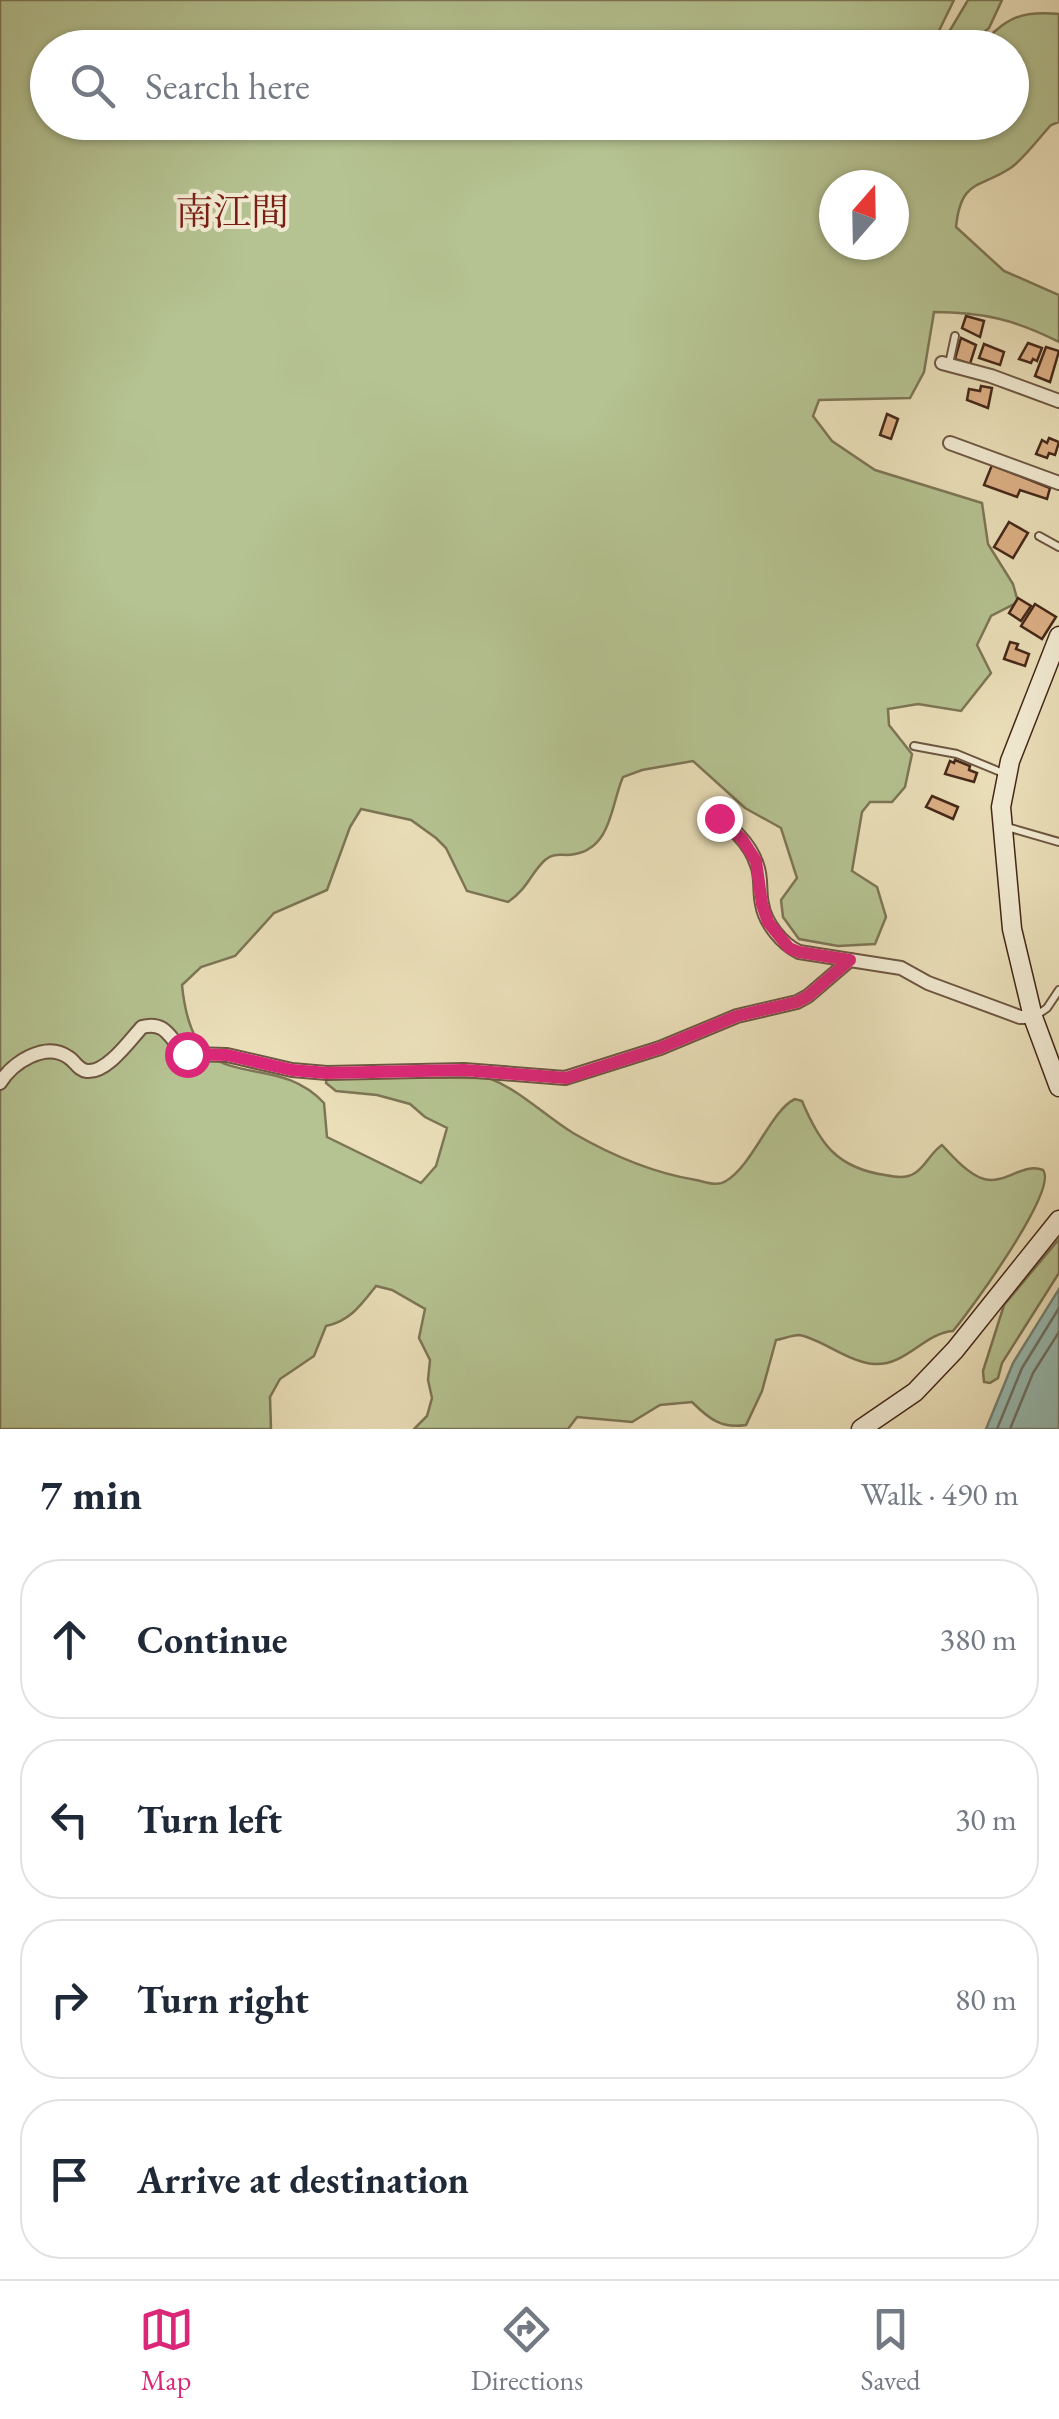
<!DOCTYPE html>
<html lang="en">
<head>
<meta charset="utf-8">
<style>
	body { margin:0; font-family:"EB Garamond","Noto Serif JP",serif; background:#f2f2f3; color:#1f2937 }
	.compass { position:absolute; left:819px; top:170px; width:90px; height:90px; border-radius:50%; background:#fff; box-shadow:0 2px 8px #0004; rotate:20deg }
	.stop { position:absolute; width:30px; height:30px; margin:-22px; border:8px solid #db2777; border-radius:50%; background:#fff }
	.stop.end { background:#db2777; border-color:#fff; box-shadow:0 2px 10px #0008 }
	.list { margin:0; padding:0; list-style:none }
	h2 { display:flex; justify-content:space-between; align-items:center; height:130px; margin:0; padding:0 40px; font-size:42px }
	h2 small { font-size:32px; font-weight:400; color:#747a83 }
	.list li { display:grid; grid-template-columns:65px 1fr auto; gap:30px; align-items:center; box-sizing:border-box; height:160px; margin:0 20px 20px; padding:0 20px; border:2px solid #e0e1e3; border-radius:40px }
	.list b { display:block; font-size:38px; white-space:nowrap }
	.list em { font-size:32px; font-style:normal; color:#747a83 }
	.icon { flex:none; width:55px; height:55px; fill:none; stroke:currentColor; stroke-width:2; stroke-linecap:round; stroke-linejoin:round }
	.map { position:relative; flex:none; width:1059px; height:1429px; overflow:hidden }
	.search { position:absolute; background:#fff; box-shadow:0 2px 8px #0004; left:30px; right:30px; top:30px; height:110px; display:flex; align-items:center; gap:25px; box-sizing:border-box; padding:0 35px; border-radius:55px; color:#747a83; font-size:38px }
	.sheet { height:850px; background:#fff }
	nav { display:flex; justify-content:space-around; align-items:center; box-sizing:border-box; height:140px; border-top:2px solid #e0e1e3; background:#fff; font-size:28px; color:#747a83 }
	nav a { display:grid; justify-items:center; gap:5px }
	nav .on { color:#db2777 }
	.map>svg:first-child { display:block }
	.green { fill:#b5c291; stroke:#7d7555; stroke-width:2.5; fill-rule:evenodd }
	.water { fill:#98bcb3; stroke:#778175; stroke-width:2.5 }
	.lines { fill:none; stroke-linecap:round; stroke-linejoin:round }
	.shore { stroke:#6e7266; stroke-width:2.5 }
	.building { fill:#dcaf85; stroke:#452819; stroke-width:2.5 }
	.lane-casing { stroke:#6e5641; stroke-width:10 }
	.street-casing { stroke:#6e5641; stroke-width:16 }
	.secondary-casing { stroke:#452819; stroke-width:21 }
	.lane { stroke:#f1ead2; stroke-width:6 }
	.street { stroke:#f1ead2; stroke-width:12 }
	.secondary { stroke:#f1ead2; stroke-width:18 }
	.route { stroke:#db2777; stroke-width:12 }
	.labels { text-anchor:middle; stroke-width:8; stroke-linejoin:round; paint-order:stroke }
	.quarter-label { font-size:38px; fill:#7a1f14; stroke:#f1ead2 }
</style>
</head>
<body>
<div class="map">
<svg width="1059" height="1429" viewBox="0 0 1059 1429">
	<rect width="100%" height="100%" fill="#eadfb9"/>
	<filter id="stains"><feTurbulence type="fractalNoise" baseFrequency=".002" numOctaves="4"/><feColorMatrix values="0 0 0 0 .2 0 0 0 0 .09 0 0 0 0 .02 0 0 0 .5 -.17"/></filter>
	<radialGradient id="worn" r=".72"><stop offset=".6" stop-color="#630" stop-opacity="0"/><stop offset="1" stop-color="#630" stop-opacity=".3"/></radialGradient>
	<!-- green -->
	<g class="green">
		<path d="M0,0H954L931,47L48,48V122H1012V48L977,47C1007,20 1016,10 1059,14V122L1051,125C1039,138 1026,156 1012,167C980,189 961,178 956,227L1004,271L1059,295V342C1016,320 983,312 934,312L924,372L910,398L819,400L813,416L832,441L875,470L982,503L988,544L1013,584L1018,602L991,616L977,645L991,673L961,711L918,704L888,709L889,725L912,754L905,787L892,802H870L862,812L852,871L877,887L886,917L875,944L838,946L799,939L783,917L781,900L797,878L781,828L745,808L693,761L642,770L623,777C611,804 612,847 575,854C563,857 556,851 545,860C530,874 529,887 508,902L467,891L446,848L436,838L411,820L361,809L350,827L327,890L274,913L235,956L201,967L182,985C194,1107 269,1044 324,1103L327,1137L421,1183L436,1166L447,1128L425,1117L410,1104L377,1095L336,1091L326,1083L327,1077L489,1078C521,1091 544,1115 573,1133C611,1155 653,1173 696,1180C706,1182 717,1187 726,1181C753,1165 771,1110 795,1099L802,1101C820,1144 837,1168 885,1175C895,1177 906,1179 915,1173C926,1166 931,1152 942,1145C952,1156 969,1175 984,1179C1005,1185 1023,1162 1043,1170C1059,1189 970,1311 953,1331C924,1333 906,1366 874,1364C848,1362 820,1338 799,1335C793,1335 782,1339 776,1340L762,1391L746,1425C722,1429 709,1419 692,1402L660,1405L632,1422L577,1417L568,1429H414L427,1416L432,1398L428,1380L430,1360L419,1338L425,1309L392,1290L376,1286C361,1305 350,1321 326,1326L314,1356L280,1379L270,1397L271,1429H0ZM834,185H894V245H834Z"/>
		<path d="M968,0H1002L989,28L967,47H940Z"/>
		<path d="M1059,1239V1273L1002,1363L998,1378L990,1383L984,1382L983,1371L1004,1305Z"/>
	</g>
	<!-- water -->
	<path class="water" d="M1059,1289V1429H986L1013,1363Z"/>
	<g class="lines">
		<!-- shore -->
		<g class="shore">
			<path d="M997,1429L1022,1368L1059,1308"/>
			<path d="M1010,1429L1033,1373L1059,1332"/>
		</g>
	</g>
	<!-- building -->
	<g class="building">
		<path d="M966,316L984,321L980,337L962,328Z"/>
		<path d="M961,338L976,345L970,364L955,359Z"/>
		<path d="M1028,343L1042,348L1037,361L1033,359L1031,363L1019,359Z"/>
		<path d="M984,344L1004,352L1000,365L979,358Z"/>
		<path d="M1046,347L1059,351L1050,382L1035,376Z"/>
		<path d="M981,386L992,388L988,408L967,400L969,389L980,391Z"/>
		<path d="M887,414L898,419L891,439L880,435Z"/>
		<path d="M1049,438L1059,442L1055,455L1049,453L1047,458L1036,454L1042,440L1047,443Z"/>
		<path d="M992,465L1050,488L1047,499L1020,490L1017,497L984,485Z"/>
		<path d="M1009,522L1028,533L1013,558L994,547Z"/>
		<path d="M1018,598L1031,606L1021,621L1009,613Z"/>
		<path d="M1035,604L1056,617L1042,639L1021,626Z"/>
		<path d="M1010,642L1018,644L1016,649L1029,654L1025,666L1004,659Z"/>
		<path d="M955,760L970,766L969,770L977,773L974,782L945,774L950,761L954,763Z"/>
		<path d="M932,796L958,807L953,819L926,807Z"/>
	</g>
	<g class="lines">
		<!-- lane casing -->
		<g class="lane-casing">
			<g id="lane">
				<path d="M949,364L955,336"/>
				<path d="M1039,536L1059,547"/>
				<path d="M914,746L957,754L1003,773"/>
				<path d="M1007,827L1059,842"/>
				<path d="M1037,1015L1047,1008L1059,990"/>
			</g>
		</g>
		<!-- street casing -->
		<g class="street-casing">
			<g id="street">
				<path d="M942,363L991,376L1059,401"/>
				<path d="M950,443L1059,483"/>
				<path d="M710,813C730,824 750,843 757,865C762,878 759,891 762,904C765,923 782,944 799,952L901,968L928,983L1020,1017H1033"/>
				<path d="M0,1083C12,1063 45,1041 68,1057C75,1061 78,1070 87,1071C107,1073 130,1040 142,1027C168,1020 170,1042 187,1054L227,1055L292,1070L327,1073L464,1070L565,1078L660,1048L737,1016L797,1002L808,996L850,960"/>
			</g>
		</g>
		<!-- secondary casing -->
		<g class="secondary-casing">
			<g id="secondary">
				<path d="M1059,636L1010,761L1001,807L1012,929L1033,1017L1059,1087"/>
				<path d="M861,1429L915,1392L955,1350L1059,1220"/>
			</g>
		</g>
		<!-- lane -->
		<use href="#lane" class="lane"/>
		<!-- street -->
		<use href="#street" class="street"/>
		<!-- secondary -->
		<use href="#secondary" class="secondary"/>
	</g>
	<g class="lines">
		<!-- route -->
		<path class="route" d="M187,1054L227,1055L292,1070L327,1073L464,1070L566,1078L660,1048L737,1016L797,1002L808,996L850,960L799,952L789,948L768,922L762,904L756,861L742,839L719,818"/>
	</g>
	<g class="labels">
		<!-- quarter labels -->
		<g class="quarter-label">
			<text x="232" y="225">南江間</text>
		</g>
	</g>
	<rect width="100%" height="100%" filter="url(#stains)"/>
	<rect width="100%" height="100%" fill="url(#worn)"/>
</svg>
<svg class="compass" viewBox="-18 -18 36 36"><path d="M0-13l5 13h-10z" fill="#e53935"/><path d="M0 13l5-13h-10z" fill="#747a83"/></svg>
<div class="stop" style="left:187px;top:1054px"></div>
<div class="stop end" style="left:719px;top:818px"></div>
<div class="search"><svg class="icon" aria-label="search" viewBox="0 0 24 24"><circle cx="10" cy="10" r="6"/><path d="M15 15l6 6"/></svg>Search here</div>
</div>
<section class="sheet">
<h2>7 min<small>Walk · 490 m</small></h2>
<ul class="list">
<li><svg class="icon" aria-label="ahead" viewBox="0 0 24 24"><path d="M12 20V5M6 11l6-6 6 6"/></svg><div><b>Continue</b></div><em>380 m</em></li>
<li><svg class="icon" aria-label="left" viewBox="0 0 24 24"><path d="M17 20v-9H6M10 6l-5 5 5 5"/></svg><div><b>Turn left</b></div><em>30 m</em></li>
<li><svg class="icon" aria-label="right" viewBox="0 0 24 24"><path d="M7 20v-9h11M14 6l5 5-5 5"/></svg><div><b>Turn right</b></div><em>80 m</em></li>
<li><svg class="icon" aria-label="arrive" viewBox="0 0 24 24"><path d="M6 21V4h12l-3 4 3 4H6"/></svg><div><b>Arrive at destination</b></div></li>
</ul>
</section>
<nav>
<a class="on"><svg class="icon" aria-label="map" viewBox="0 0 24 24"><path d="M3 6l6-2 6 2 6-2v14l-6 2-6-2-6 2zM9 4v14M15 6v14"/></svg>Map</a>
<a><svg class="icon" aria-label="directions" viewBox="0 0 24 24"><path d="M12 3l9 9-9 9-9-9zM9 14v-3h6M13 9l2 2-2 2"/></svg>Directions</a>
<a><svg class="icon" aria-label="saved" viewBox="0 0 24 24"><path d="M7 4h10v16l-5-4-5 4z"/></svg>Saved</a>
</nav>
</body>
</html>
